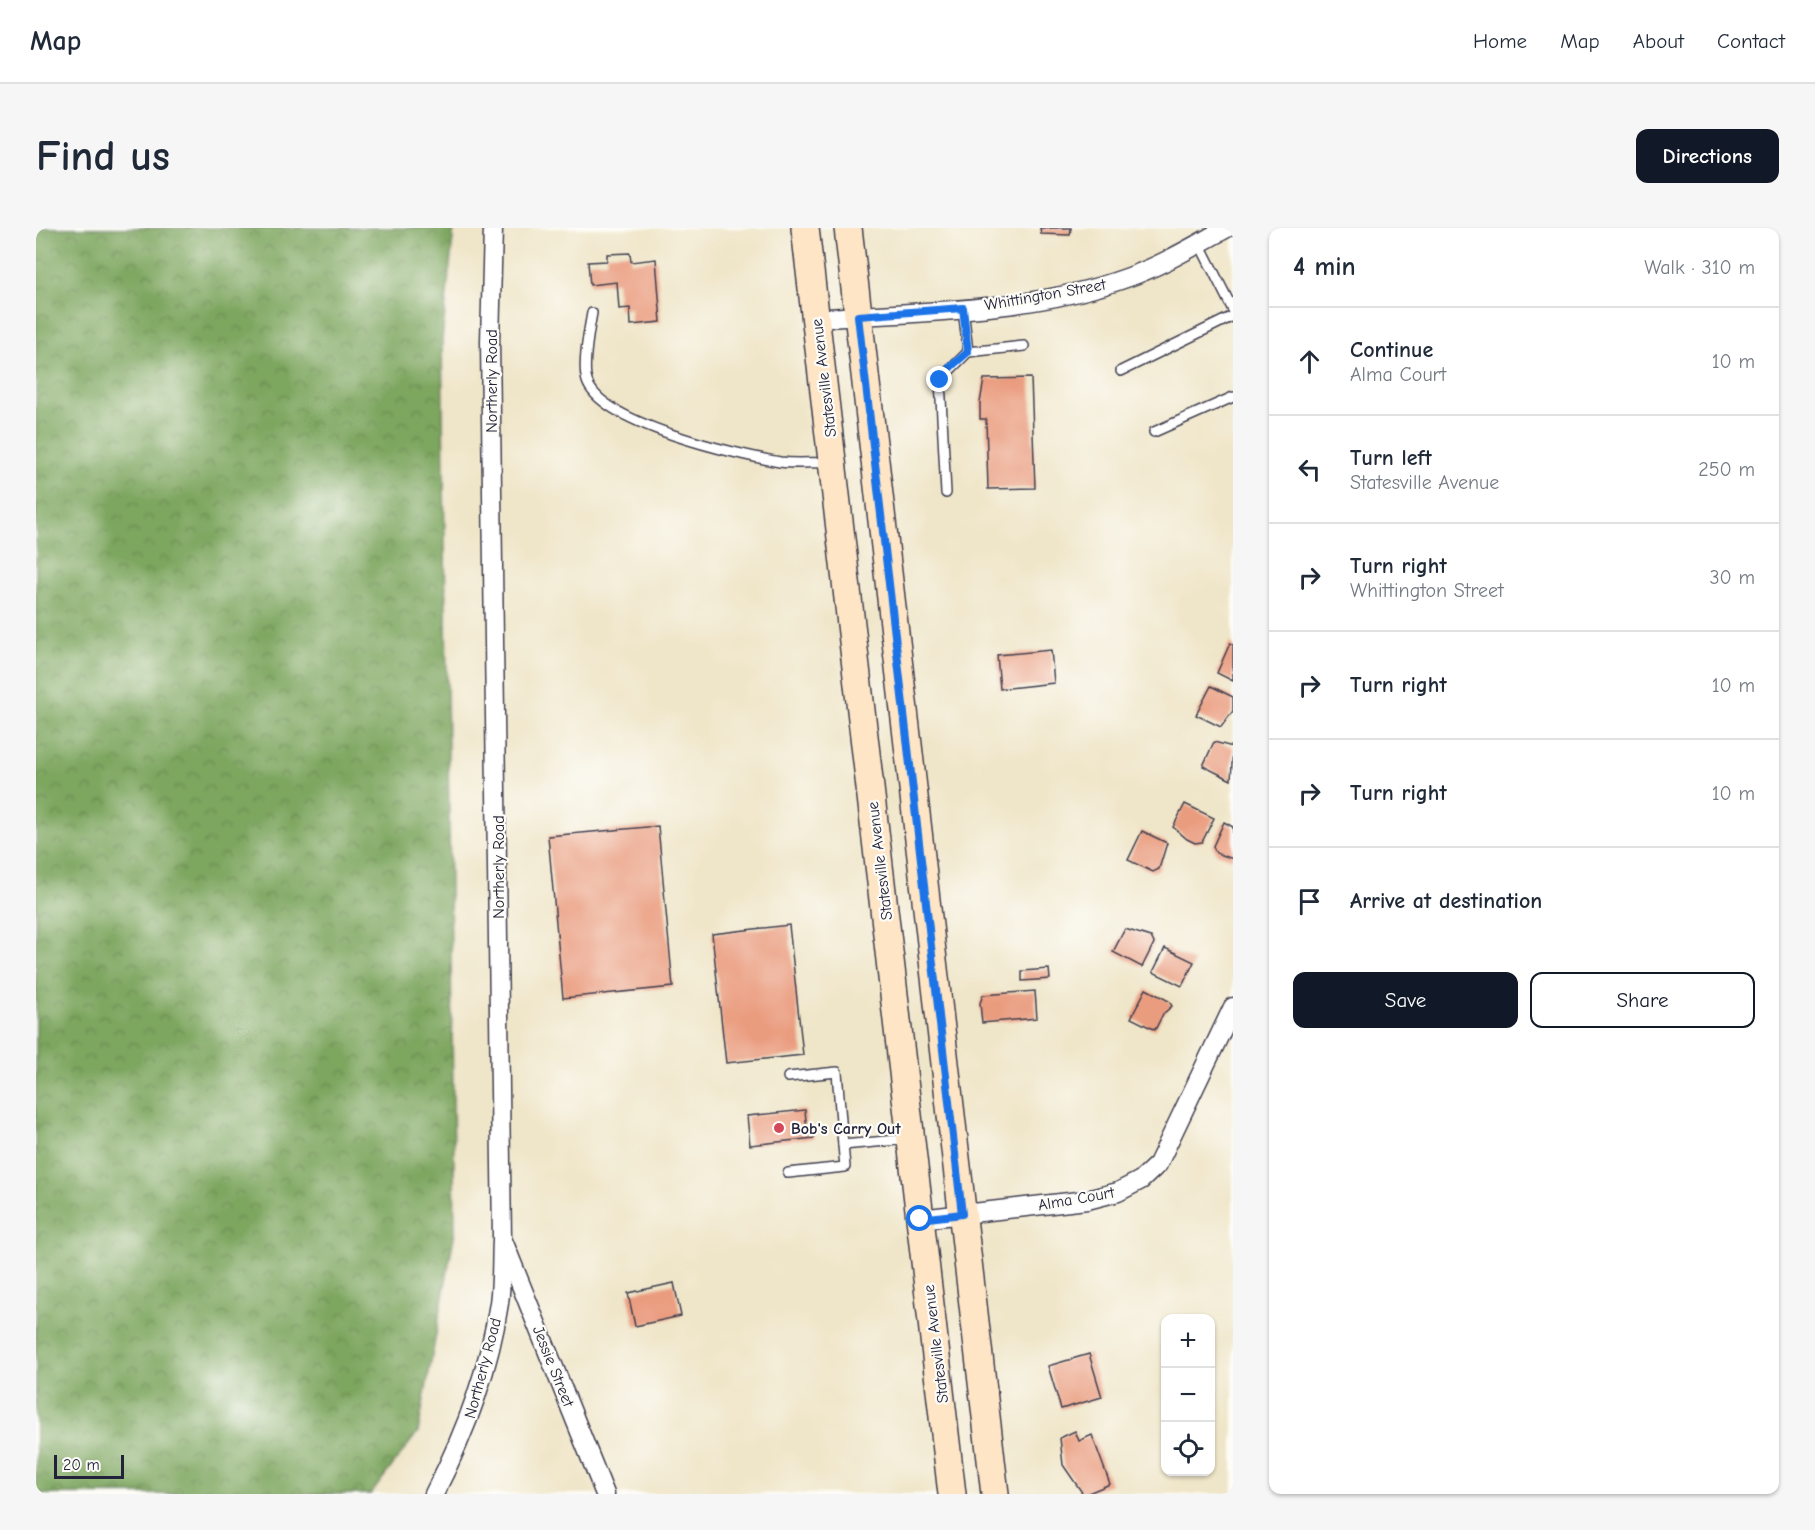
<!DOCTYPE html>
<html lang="en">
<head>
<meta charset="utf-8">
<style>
	body { margin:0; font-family:"Comic Neue",sans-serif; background:#f6f6f7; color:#1f2937 }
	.controls { position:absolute; right:18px; bottom:18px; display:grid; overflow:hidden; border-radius:12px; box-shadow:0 2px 4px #0004 }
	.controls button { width:54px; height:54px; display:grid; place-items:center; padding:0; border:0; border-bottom:2px solid #e0e1e3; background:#fff; color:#1f2937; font:30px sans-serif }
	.scale { position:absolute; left:18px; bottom:15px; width:70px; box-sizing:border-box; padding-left:6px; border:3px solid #22223b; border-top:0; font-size:16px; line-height:21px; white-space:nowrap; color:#22223b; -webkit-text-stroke:4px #fdfcf7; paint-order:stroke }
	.stop { position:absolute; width:18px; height:18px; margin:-14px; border:4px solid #1a73e8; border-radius:50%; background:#fff }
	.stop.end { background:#1a73e8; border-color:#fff; box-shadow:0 2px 6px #0008 }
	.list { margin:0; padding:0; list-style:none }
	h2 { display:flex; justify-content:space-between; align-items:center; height:78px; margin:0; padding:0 24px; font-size:26px }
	h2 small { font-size:20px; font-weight:400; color:#747a83 }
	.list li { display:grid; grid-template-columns:39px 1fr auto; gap:18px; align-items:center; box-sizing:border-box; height:108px; padding:0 24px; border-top:2px solid #e0e1e3 }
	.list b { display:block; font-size:22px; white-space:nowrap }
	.list p { margin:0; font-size:20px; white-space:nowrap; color:#747a83 }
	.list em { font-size:20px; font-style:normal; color:#747a83 }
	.actions { display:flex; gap:12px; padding:18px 24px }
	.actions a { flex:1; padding:14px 0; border:2px solid #111827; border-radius:12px; text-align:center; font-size:21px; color:#111827 }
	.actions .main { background:#111827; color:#fff }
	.icon { flex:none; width:33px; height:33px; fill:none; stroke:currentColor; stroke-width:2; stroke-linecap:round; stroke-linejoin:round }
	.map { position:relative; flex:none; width:1197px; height:1266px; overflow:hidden; border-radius:12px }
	header { display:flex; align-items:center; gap:36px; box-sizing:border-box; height:84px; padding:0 30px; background:#fff; border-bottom:2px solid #e0e1e3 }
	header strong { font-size:28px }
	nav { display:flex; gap:33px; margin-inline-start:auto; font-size:21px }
	.intro { display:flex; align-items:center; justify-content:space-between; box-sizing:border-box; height:144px; padding:0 36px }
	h1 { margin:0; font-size:42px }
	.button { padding:15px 27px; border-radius:12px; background:#111827; color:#fff; font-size:21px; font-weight:700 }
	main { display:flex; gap:36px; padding:0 36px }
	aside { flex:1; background:#fff; border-radius:12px; box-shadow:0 2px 4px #0004 }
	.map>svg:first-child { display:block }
	.forest { fill:url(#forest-crowns); stroke:#50644c; stroke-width:1.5 }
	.building { fill:#ea9c7f }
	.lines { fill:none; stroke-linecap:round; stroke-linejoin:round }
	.lane-casing { stroke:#413f50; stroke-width:12 }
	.street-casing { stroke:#413f50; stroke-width:21 }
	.secondary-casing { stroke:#413f50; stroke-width:30 }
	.lane { stroke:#fff; stroke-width:9 }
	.street { stroke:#fff; stroke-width:18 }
	.secondary { stroke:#fde5c5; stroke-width:27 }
	.route { stroke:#1a73e8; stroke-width:8 }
	.poi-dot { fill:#d1495b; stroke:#fdfcf7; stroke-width:2 }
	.labels { text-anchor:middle; stroke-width:4.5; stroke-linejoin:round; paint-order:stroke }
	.street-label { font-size:16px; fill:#22223b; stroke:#fdfcf7 }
	.poi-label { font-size:16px; font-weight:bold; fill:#22223b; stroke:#fdfcf7; text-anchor:start }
</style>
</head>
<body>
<header>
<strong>Map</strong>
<nav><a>Home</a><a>Map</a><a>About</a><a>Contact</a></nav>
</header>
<div class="intro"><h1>Find us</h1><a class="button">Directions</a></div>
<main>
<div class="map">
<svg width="1197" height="1266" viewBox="0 0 1197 1266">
	<defs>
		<pattern id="forest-crowns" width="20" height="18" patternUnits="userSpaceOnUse" patternTransform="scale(1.5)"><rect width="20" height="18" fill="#7da65e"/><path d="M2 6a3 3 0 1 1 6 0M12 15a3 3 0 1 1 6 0" fill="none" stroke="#66874f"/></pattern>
	</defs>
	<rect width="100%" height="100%" fill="#fdfcf7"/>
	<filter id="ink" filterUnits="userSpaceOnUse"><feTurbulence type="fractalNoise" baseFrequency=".0167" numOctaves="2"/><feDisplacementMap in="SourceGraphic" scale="12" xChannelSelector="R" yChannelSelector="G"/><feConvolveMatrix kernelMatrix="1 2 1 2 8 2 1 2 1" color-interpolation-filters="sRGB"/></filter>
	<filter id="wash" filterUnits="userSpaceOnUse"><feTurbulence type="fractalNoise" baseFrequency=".008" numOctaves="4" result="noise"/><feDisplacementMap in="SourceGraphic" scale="24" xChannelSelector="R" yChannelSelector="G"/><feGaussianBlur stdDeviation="1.35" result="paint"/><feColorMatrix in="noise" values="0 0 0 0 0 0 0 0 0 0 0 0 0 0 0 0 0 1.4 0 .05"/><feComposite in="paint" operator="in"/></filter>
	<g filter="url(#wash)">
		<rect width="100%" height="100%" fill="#efe5c8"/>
		<!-- forest -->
		<path class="forest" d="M0,0H418L406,111L419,1003L382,1204L335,1266H0Z"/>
		<g id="blocks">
			<!-- building -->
			<g class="building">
				<path d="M1004,0H1035L1034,7L1005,6Z"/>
				<path d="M594,25L595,34L620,31L625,94L595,97L594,80L583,81L581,54L554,57L552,34L571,33V26Z"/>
				<path d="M995,150L999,260L952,261L950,191H944V175L948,151Z"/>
				<path d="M1194,415L1197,417V453L1181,445Z"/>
				<path d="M1015,422L1018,455L964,461L961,427Z"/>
				<path d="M1175,458L1197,469V483L1185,499L1160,487Z"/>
				<path d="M1178,514L1197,519L1195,552L1167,538Z"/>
				<path d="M1149,576L1178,590L1166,614L1159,615L1151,611L1137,599Z"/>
				<path d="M1188,594L1197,599V631L1180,625L1177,618Z"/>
				<path d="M622,598L637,759L527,770L512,608Z"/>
				<path d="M1106,603L1131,615L1123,641L1117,644L1092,632Z"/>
				<path d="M753,697L767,827L690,835L676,706Z"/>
				<path d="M1089,701L1115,709L1118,715L1106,739L1077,724Z"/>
				<path d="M1129,720L1158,734L1146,758L1117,744Z"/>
				<path d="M1013,741L1014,751L986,753V743Z"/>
				<path d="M1110,761L1133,773L1136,778L1127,786L1119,802L1095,790Z"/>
				<path d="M999,763L1001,790L946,795L944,775L947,767Z"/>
				<path d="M769,882L771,903H777L778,910L714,917L711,888Z"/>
				<path d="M638,1055L645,1088L599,1098L592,1065Z"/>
				<path d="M1053,1126L1066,1169L1025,1181L1012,1138Z"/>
				<path d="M1039,1203L1043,1213L1056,1207L1074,1256L1050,1266H1047L1027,1237L1024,1210Z"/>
			</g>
		</g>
	</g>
	<g filter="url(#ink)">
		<use href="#blocks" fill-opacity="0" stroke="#413f50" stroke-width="1.5"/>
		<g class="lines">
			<!-- lane casing -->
			<g class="lane-casing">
				<g id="lane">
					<path d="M1163,15L1197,82"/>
					<path d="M556,85C553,102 546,137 551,153C565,196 703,227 744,234C760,236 778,234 794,235"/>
					<path d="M932,124L988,118"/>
					<path d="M1085,143L1197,88"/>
					<path d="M1118,204L1197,169"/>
					<path d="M910,265L904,152L932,124L927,80"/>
					<path d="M752,849L801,844L807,917L872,911"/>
					<path d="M752,945L809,939L807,917"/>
				</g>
			</g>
			<!-- street casing -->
			<g class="street-casing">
				<g id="street">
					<path d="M780,91C883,83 994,85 1093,49C1127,37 1159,17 1191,0"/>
					<path d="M884,991L1051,972L1082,964L1105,952L1122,936L1197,779"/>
					<path d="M468,1015L569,1266"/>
					<path d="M398,1266C429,1206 453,1143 463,1075C466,1054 465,1032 466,1011L454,114L457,0"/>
				</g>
			</g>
			<!-- secondary casing -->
			<g class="secondary-casing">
				<g id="secondary">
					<path d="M769,0L916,1266"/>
					<path d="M812,0L959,1266"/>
				</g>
			</g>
			<!-- lane -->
			<use href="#lane" class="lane"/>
			<!-- street -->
			<use href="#street" class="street"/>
			<!-- secondary -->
			<use href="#secondary" class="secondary"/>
		</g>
	</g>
	<g class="lines" filter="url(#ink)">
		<!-- route -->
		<path class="route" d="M884,991L926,986L822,88L927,80L932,124L911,142L904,152"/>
	</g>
	<!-- markers -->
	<circle class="poi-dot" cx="743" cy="900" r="6"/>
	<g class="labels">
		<!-- street labels -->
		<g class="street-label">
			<text transform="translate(1009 66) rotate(-10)" y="6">Whittington Street</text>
			<text transform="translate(787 150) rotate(-97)" y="6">Statesville Avenue</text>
			<text transform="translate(455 153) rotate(-90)" y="6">Northerly Road</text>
			<text transform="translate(843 633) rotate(-97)" y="6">Statesville Avenue</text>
			<text transform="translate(462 639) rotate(-90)" y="6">Northerly Road</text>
			<text transform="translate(1040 970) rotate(-10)" y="6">Alma Court</text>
			<text transform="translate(899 1116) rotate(-97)" y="6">Statesville Avenue</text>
			<text transform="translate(518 1138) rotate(68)" y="6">Jessie Street</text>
			<text transform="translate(446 1140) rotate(-75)" y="6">Northerly Road</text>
		</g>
		<!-- poi labels -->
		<g class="poi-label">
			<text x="755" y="906">Bob's Carry Out</text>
		</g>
	</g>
</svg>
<div class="controls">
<button>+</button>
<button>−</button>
<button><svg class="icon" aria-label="locate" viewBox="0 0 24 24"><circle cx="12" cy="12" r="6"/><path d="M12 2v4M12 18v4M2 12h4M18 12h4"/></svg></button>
</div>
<div class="scale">20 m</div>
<div class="stop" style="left:884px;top:991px"></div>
<div class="stop end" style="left:904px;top:152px"></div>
</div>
<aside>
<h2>4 min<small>Walk · 310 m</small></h2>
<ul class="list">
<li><svg class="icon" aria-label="ahead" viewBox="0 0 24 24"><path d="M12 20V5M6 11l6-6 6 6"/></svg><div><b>Continue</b><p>Alma Court</p></div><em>10 m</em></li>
<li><svg class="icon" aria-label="left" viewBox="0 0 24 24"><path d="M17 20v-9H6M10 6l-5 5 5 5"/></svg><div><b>Turn left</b><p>Statesville Avenue</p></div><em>250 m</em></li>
<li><svg class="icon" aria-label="right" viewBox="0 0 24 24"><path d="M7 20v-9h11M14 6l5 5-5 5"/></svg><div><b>Turn right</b><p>Whittington Street</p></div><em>30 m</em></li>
<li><svg class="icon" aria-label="right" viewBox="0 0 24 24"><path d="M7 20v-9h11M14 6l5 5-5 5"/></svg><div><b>Turn right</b></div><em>10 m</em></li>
<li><svg class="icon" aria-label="right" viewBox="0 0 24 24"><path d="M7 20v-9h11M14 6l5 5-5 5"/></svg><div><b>Turn right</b></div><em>10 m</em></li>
<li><svg class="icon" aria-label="arrive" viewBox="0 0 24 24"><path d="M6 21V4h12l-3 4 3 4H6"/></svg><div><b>Arrive at destination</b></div></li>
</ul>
<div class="actions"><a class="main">Save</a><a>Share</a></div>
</aside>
</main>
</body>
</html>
